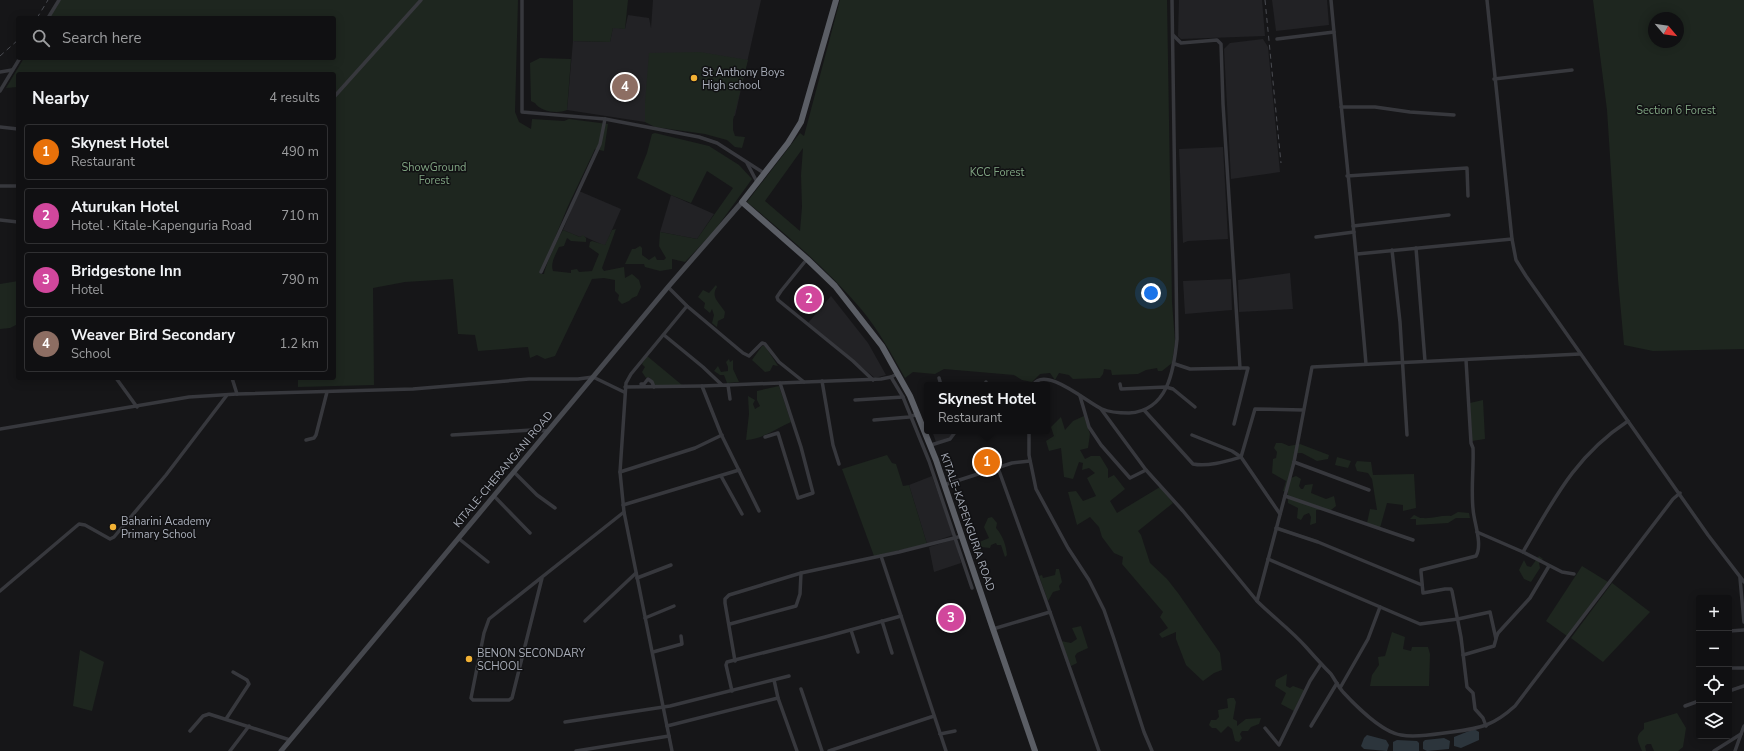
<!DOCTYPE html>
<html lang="en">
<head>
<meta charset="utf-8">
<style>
	body { margin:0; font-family:"Nunito Sans",sans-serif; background:#19191b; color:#f1f3f6 }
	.controls { position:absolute; right:12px; bottom:12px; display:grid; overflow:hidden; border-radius:4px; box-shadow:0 2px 10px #0003 }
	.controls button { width:36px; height:36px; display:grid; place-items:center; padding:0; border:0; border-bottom:1px solid #303032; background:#101012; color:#f1f3f6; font:20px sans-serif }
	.compass { position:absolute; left:1648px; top:12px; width:36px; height:36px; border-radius:50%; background:#101012; box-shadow:0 2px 10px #0003; rotate:119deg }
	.you { position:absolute; left:1151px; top:293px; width:14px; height:14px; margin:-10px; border:3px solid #fff; border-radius:50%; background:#1a73e8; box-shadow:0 0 0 6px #1a73e833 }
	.badge { display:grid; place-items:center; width:26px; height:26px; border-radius:50%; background:#f2b134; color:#fff; font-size:13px; font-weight:700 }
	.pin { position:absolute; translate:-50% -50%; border:2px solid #fff; box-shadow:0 1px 4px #0006 }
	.popup { position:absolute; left:924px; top:382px; width:126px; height:52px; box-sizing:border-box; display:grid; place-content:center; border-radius:4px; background:#101012; filter:drop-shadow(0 1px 3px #0005); font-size:13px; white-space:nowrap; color:#9c9d9f }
	.popup b { font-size:15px; color:#f1f3f6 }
	.popup::after { content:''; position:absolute; left:50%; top:100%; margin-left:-8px; border:8px solid transparent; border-top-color:#101012 }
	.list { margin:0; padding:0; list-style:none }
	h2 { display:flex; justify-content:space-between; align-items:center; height:52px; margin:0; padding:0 16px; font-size:17px }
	h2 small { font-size:13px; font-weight:400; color:#9c9d9f }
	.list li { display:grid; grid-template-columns:26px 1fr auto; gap:12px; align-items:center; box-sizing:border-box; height:56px; margin:0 8px 8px; padding:0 8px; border:1px solid #303032; border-radius:4px }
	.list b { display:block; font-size:15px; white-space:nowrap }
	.list p { margin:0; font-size:13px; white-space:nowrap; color:#9c9d9f }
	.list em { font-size:13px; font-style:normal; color:#9c9d9f }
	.icon { flex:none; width:22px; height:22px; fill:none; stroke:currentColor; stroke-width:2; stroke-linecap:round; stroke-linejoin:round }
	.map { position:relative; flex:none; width:1744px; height:751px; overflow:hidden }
	.search { position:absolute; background:#101012; box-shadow:0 2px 10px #0003; left:16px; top:16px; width:320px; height:44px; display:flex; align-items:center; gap:10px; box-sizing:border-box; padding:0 14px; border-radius:4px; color:#9c9d9f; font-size:15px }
	.panel { position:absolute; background:#101012; box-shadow:0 2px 10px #0003; left:16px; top:72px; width:320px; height:308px; border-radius:4px }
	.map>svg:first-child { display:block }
	.built { fill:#222225 }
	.green { fill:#1e261f; fill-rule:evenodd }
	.water { fill:#2c353c }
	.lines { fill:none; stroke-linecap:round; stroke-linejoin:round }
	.minor { stroke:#37383d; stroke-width:3.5 }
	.secondary { stroke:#45474d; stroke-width:5 }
	.trunk { stroke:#5b5e65; stroke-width:6 }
	.rail { stroke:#4a4c52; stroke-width:1; stroke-dasharray:5 4; stroke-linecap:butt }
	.poi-dot { fill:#f2b134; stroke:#111113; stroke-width:1.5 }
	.labels { text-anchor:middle; stroke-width:3; stroke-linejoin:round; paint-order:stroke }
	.poi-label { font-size:11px; fill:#a8adb8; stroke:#111113; text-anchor:start }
	.park-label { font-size:11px; fill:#7fa381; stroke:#111113 }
	.street-label { font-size:11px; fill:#a8adb8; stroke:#111113 }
</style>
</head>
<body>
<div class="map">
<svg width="1744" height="751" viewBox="0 0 1744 751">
	<rect width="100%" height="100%" fill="#161618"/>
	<!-- built -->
	<g class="built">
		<path d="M653,0H761L735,116L645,104V122L567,110L573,41L610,42L613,27L625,29L628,15L649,18L651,28Z"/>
		<path d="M1179,0H1262L1265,36L1181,39L1178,36Z"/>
		<path d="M1272,0H1327L1329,25L1276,31Z"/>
		<path d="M1263,39L1268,47L1280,172L1231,179L1224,49L1230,43Z"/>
		<path d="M1223,147L1228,239L1188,241L1183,243L1179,149Z"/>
		<path d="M579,191L621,209L605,246L583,236L580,237L563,230Z"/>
		<path d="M671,195L714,214L697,239L660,232Z"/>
		<path d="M1290,273L1293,309L1239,312L1238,280Z"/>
		<path d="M1231,279L1232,310L1185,314L1183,281Z"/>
		<path d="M831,296L868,343L886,375L875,378L808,323Z"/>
		<path d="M932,431H954L950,437L936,442Z"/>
		<path d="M932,476L953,535L927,544L909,485Z"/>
		<path d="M955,539L961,563L934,572L929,547Z"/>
	</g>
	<!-- green -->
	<g class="green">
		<path d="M60,0H518L515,112L519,122L531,129L532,119L564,121L569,119L608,124L604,151L595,149L568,206L540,274H544C545,266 558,238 563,230L580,237L583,235L586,238V242L571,241L567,238L564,246L559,247C556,254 550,263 553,271L571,273V270L577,269L579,272L592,271L599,254L589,247L590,242L592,241L605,245L612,230L616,229L602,268L604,271L624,267L625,278L632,274L639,280L641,287L637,296L632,298L629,301L622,304L618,300L619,295L615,291V280L604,278L592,279L555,356L545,359L537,355L530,358L528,347L478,351L475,335L458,334L453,279L405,282L373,288L374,385L298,387V378H334V74H18V87L6,88L24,58H334V18H49Z"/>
		<path d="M573,0H628L625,29L613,28L610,42L573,41Z"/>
		<path d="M840,0H1167L1172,302L1175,341L1172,363L1162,371H1158L1157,368L1146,370L1138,374L1112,375L1111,370L1104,369L1103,374L1100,378L1073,379L1069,375L1059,373L1055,380L1050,373L1040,374L1032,382L1022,380L1014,375L944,369L935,374L913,372L905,378C892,355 878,329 861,309C827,269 787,235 747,202L800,133L804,136ZM803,148L801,175L802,207L800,231L765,201Z"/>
		<path d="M1593,0H1744V349L1653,351L1624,345L1618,279L1607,110ZM1654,18H1678V42H1654Z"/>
		<path d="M700,52L748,60L733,120V130L735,136L745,137L742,148L735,147L727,140L705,134L655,127L645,122V103L649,53Z"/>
		<path d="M540,58L571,59L567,110C558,114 541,112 535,103L531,101L530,63Z"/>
		<path d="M655,133L709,146L739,165L752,179L715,230L685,262L672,259V269L660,271L645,267L644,264H625L632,249H635L640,246L642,248V255L649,260L655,256L657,260H664L666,258L659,246L660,232L697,239L733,188L707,171L691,203L671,195L637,178L647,153L652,134Z"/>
		<path d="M18,281V324L10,328L0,329V284Z"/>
		<path d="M716,285L717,287C710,297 720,303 725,312L724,318L718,321L717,327L712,323L714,315L712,309L710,313L704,308L705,303L698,297L703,290L709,293Z"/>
		<path d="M762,346H765L778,366L773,365L770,371L765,372L752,360Z"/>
		<path d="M647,356L682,385H655L649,377L646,378L642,372L645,367L642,364Z"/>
		<path d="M729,359L730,362L733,360V369L739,382L727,383L724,375H720L714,371L718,366L721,372L728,371V367L726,362Z"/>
		<path d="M779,386L791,422C776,428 764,439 746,440L749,414L748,396L755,400L753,404L755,409L760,406L757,400V391Z"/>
		<path d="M1483,400L1485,439L1472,441L1470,403Z"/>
		<path d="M1084,416L1090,434L1088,448L1080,450L1085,459L1091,456H1100L1108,469V478L1114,475L1125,489L1110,501L1117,513L1160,487L1173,503L1138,531L1141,535L1150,563L1167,579L1178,593L1220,653L1222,670L1214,673L1203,681L1186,665L1176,639V632L1162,638L1159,634L1168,628L1160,617L1163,612L1122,564L1123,557L1114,553L1102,537L1099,527L1090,517L1077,525L1068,492L1076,491L1083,501L1096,496L1087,478L1095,473L1089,468L1082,470L1083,463L1079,462L1073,479L1064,477L1061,448L1049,451L1046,441L1054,436L1051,427L1061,417L1065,430L1073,421Z"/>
		<path d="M1276,443H1282L1289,446L1300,444L1329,455L1328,459L1317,461L1302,453H1294V467L1291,478L1296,476L1301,479L1299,486L1301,489H1303L1305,485L1313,484L1311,493L1326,499L1334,496L1336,506L1331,510H1316V523L1310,525L1311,517L1309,513L1304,515L1301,520L1297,518L1298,508L1288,503V492L1283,491L1286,481L1272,473L1273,459L1276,458L1277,452L1274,448Z"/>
		<path d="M887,455L892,463L896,464L903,486L909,485L927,544L874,556L842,469Z"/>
		<path d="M1337,457L1351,461L1348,468L1335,465Z"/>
		<path d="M1357,461L1371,462L1373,475L1414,474L1416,508L1403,511V505L1387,503L1380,528L1367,523L1370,509L1377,510L1372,479L1368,473L1357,471L1355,465Z"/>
		<path d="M1458,512L1469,513L1470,518H1456L1448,523L1416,525V519H1410L1414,515C1418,516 1418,518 1422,518C1432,519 1441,515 1451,516Z"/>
		<path d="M992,517L997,523L996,528C1003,536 1006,545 1007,555L1005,557L1001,545H997L996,543L991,545L990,548L981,547V553L974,552L973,549L977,543L989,538L984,527L988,518Z"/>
		<path d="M1539,556L1543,559L1539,563L1540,568L1531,582L1524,579L1519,570L1524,560L1527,566L1531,567Z"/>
		<path d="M1582,566L1608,582L1567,636L1546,621Z"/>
		<path d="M1056,569H1059L1062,582L1059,586L1060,590L1053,592L1048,601L1039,576L1042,575L1043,578L1055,575Z"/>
		<path d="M1612,583L1650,612L1603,662L1571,638Z"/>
		<path d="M1081,626L1088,648L1077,653L1075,656L1077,663L1071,666L1061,641L1071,643L1077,639L1072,628Z"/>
		<path d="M1392,632L1405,637L1403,649L1411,651L1412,647H1428L1430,654L1429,686H1370L1372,675L1379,665L1378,657L1385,656Z"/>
		<path d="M80,650L104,662L92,711L73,706Z"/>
		<path d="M1287,674L1286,686L1290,688L1293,686L1304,690L1294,711L1281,704L1286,693L1275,686L1276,680Z"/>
		<path d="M1230,698H1234L1236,702L1233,719L1237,721V726L1246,719L1261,718L1259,724L1251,727L1248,731H1242L1240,734L1242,738L1239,742L1235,741L1232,729L1228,726L1221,733L1216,728H1212L1209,725L1211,720H1216L1219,717L1218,710L1228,708L1227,699Z"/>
		<path d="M1677,713L1686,728L1683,747L1678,751H1654L1651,744H1647L1645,746L1646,751H1642C1638,740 1634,737 1644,729V723Z"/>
	</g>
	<!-- water -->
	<g class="water">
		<path d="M1474,729L1479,732V740L1461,748L1454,746V737Z"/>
		<path d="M1367,735L1386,740L1389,745L1387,751L1364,749L1361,746L1364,738Z"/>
		<path d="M1444,738L1450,741L1449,749L1427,751L1423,749V742L1425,740Z"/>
		<path d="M1397,740L1417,741L1419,743V751H1393V742Z"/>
	</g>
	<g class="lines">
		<!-- minor -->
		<g class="minor">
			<path d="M522,0V112L605,119L699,137L717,143L764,173"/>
			<path d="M1331,0C1342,121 1356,243 1366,364"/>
			<path d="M1487,0L1512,239L1516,260L1526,276L1708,535L1744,582"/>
			<path d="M48,18L59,0"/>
			<path d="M1173,35L1181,43L1217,40L1221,44L1223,104L1240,368H1248L1234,424"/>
			<path d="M1277,39L1334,32"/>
			<path d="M0,72L12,70"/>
			<path d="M1494,79L1572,70"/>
			<path d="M0,91L20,58"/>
			<path d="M334,97L421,0"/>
			<path d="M1341,107H1375L1410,112L1454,115"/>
			<path d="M0,127L18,129"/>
			<path d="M747,163L757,182"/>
			<path d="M1347,176L1467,168L1468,196"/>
			<path d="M0,186H18"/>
			<path d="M0,220L18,222"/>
			<path d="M1353,226L1449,215"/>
			<path d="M1316,237L1354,232"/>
			<path d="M1416,248L1425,361"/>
			<path d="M1392,250L1400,322L1407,435"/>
			<path d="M1357,254L1512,239"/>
			<path d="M807,259L781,291L777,297L778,300L853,361L873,380"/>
			<path d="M541,272L600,144L605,119"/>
			<path d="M668,287L687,306L743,353L749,356L762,343L765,344L779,362L804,382"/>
			<path d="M664,335L703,367L722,385"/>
			<path d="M1580,354L1312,367L1294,462L1257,601C1273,617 1291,630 1306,647C1314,656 1322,665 1331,674C1335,680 1338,686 1343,692C1355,705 1382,732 1401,735C1417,738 1436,734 1452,732C1481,728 1493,726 1515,706L1673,499L1680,493"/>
			<path d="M1466,360L1471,443L1473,448C1474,469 1470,496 1474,516C1476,528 1482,546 1476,556L1425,569L1421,570V572L1423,593L1445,589H1451L1452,591L1461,637L1467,687L1473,693L1475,709L1483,718L1486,726"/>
			<path d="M1175,364L1190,369L1240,368"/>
			<path d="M116,378L137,407"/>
			<path d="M232,378L237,394"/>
			<path d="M939,378L941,385"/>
			<path d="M822,381L833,445L839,464"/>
			<path d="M986,382L987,385"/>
			<path d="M641,384H644L648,379L652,382L654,387"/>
			<path d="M1120,384L1121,389L1166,387L1173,389L1195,407"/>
			<path d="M728,385L780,383"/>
			<path d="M1033,385C1045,365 1088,403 1102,409C1111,413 1120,413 1129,413C1168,411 1174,370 1177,339L1172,0"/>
			<path d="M625,387L702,386"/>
			<path d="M1080,396L1089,427L1101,445L1130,478L1146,470"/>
			<path d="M903,397L929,461L972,588"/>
			<path d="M730,399L728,385L702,386L721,434L759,511"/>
			<path d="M855,400L903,397L891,377"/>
			<path d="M1101,409L1146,470L1183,511L1257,601"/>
			<path d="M1144,410L1193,464C1208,467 1227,461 1241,457"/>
			<path d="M874,420L909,417L918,414"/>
			<path d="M0,429L189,397L237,394L413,389L529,379H578L593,377L624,392"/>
			<path d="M1029,431V455L1036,489L1068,548L1089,580L1104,610L1114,639L1144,732L1152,751"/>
			<path d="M452,435L532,430L548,431"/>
			<path d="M1192,435L1232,451L1241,457L1280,514"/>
			<path d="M765,437L778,433L798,498L813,493L801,447L780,383L881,379L891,377L897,374"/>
			<path d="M306,440L314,438L316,435L327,392"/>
			<path d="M931,445L950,439L956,431"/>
			<path d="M1241,457L1255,409L1303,410"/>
			<path d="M1294,462L1369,490"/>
			<path d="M998,468L1050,612"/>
			<path d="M514,472L537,495L555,508"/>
			<path d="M620,472L695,448L722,435"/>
			<path d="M721,476L742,514"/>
			<path d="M944,485L1012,463L1030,461"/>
			<path d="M494,496L530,533"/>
			<path d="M1285,496L1413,540"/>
			<path d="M623,505L739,470"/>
			<path d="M1276,528L1318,542L1422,585"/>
			<path d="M1477,532L1523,552L1562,572L1574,574"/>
			<path d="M458,538L488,562"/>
			<path d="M1523,552C1554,499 1575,456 1628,421"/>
			<path d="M881,556L901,616"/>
			<path d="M1268,559L1420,624L1458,619L1490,612L1496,639L1494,646L1463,655"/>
			<path d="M542,578L512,698L509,700H473L471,698L484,633L489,619L624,512"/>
			<path d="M637,578L671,565"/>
			<path d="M1740,578L1744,622"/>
			<path d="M0,591L79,524L85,525L110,539L114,537L166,475L227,395"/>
			<path d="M645,618L674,606"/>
			<path d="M585,621L636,573"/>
			<path d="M882,621L892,653"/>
			<path d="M730,624L796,606L800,594L801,573"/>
			<path d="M993,629L1050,612L1099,751"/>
			<path d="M851,630L858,652"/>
			<path d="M1729,631L1744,630"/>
			<path d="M1496,638L1498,633L1530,598L1549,566"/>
			<path d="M653,652L682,644L681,636"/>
			<path d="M735,661L725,603V599L729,595L801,573L899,552L962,536"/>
			<path d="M1729,668H1744"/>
			<path d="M1340,688L1368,639L1380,607"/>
			<path d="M801,689L822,751"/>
			<path d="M732,691L726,665L727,662L825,637L901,616L946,751"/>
			<path d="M1729,691L1744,686"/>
			<path d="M778,698L797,751"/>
			<path d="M1685,706L1699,701"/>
			<path d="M226,719L249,684L247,680L233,672"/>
			<path d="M565,722L670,706L789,676"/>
			<path d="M667,726L778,698L774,680"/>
			<path d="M1311,726L1337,683"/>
			<path d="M1265,728L1279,745L1310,681L1321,664"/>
			<path d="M190,731L203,716L209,714L290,740"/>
			<path d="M940,734L955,731"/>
			<path d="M230,751L249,726"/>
			<path d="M576,751L669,736"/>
			<path d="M672,751L624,512L620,472L626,383L631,374L687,306"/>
			<path d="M829,751L934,716"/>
			<path d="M1714,751L1741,734L1744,726"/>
			<path d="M1735,751L1741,734"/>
		</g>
		<!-- secondary -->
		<path class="secondary" d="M281,751L668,287L742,202"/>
		<!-- trunk -->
		<path class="trunk" d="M836,0L801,122L788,143L742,202L807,259L835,286L882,346L910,396L936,460L993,629L1035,751"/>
		<!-- rail -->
		<g class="rail">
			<path d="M1265,0L1281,163"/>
			<path d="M37,18L48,0"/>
			<path d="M0,56L18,40"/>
		</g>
	</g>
	<!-- markers -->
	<g class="poi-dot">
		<circle cx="694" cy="78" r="4"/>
		<circle cx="113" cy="527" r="4"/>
		<circle cx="469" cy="659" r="4"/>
	</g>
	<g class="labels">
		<!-- poi labels -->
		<g class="poi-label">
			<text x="702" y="76">St Anthony Boys<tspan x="702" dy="13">High school</tspan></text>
			<text x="121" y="525">Baharini Academy<tspan x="121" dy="13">Primary School</tspan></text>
			<text x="477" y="657">BENON SECONDARY<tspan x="477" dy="13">SCHOOL</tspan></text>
		</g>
		<!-- park labels -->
		<g class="park-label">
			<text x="1676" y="114">Section 6 Forest</text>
			<text x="434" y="171">ShowGround<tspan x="434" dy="13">Forest</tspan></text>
			<text x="997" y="176">KCC Forest</text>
		</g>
		<!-- street labels -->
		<g class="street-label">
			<text transform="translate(503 469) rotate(-50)" y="4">KITALE-CHERANGANI ROAD</text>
			<text transform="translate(968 522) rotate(71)" y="4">KITALE-KAPENGURIA ROAD</text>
		</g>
	</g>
</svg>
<div class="controls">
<button>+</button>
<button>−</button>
<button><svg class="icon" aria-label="locate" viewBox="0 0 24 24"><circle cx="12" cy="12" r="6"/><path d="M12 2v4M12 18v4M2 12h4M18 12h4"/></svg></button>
<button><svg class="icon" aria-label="layers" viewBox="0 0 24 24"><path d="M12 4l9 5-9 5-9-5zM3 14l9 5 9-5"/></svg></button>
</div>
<svg class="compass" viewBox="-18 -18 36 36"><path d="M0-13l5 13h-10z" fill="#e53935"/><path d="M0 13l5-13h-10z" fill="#9c9d9f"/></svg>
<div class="you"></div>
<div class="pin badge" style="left:987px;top:462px;background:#e8710a">1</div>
<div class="popup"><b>Skynest Hotel</b>Restaurant</div>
<div class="pin badge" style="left:809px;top:299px;background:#d1479c">2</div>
<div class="pin badge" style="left:951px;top:618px;background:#d1479c">3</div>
<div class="pin badge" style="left:625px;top:87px;background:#8d6e63">4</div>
<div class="search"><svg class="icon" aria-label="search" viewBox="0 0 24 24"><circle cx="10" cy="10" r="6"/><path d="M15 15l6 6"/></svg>Search here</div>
<section class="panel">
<h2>Nearby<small>4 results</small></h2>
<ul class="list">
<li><span class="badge" style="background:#e8710a">1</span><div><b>Skynest Hotel</b><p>Restaurant</p></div><em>490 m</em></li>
<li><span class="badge" style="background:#d1479c">2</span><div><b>Aturukan Hotel</b><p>Hotel · Kitale-Kapenguria Road</p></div><em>710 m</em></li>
<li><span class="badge" style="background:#d1479c">3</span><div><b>Bridgestone Inn</b><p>Hotel</p></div><em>790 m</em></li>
<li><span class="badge" style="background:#8d6e63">4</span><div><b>Weaver Bird Secondary</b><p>School</p></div><em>1.2 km</em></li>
</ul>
</section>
</div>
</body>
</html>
